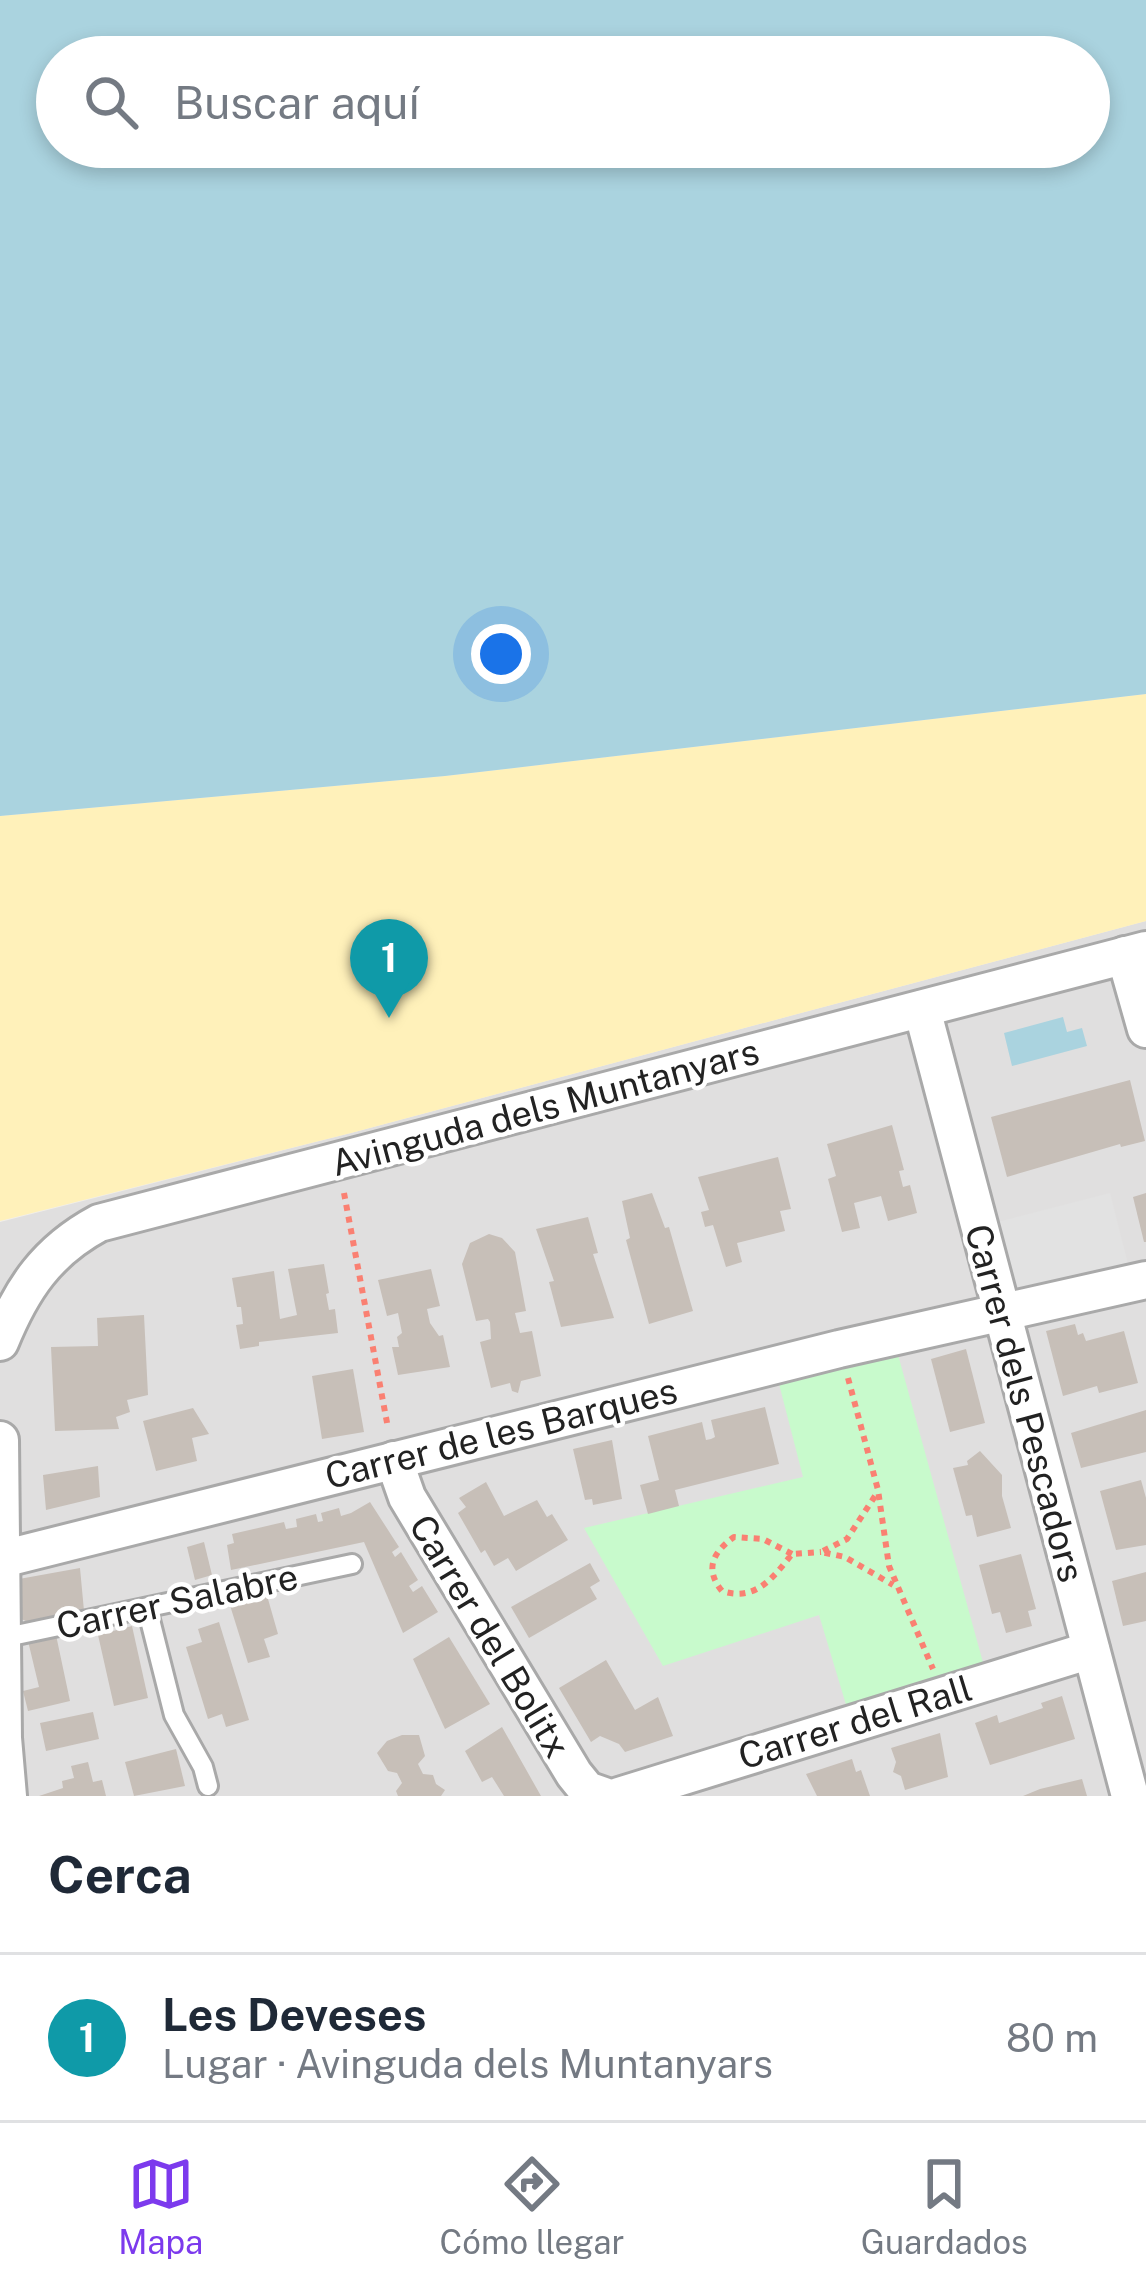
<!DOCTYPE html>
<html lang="es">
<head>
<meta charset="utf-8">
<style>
	body { margin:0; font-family:"Public Sans",sans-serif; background:#f6f6f7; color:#1f2937 }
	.you { position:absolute; left:501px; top:654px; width:42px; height:42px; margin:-30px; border:9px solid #fff; border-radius:50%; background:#1a73e8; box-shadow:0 0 0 18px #1a73e833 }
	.badge { display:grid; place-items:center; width:78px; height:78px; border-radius:50%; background:#7c3aed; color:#fff; font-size:39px; font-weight:700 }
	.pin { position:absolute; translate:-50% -99px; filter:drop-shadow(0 3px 6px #0008) }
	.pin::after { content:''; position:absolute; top:63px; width:42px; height:36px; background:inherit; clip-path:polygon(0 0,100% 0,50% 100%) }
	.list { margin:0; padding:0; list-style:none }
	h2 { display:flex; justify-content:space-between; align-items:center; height:156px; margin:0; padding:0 48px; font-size:51px }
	h2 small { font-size:39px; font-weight:400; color:#747a83 }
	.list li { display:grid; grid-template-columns:78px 1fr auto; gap:36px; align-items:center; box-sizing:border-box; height:168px; padding:0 48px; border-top:3px solid #e0e1e3 }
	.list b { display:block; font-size:45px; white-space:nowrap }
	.list p { margin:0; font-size:39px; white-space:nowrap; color:#747a83 }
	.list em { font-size:39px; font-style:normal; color:#747a83 }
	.icon { flex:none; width:66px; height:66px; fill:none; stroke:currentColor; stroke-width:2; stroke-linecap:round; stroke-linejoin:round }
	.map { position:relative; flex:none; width:1146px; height:1796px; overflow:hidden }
	.search { position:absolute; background:#fff; box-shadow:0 6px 18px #0003; left:36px; right:36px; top:36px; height:132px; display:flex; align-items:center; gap:30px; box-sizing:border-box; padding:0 42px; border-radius:66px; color:#747a83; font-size:45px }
	.sheet { height:324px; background:#fff }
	nav { display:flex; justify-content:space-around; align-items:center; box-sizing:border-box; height:168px; border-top:3px solid #e0e1e3; background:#fff; font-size:33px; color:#747a83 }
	nav a { display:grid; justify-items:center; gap:6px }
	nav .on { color:#7c3aed }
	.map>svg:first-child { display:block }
	.residential { fill:#e0dfdf }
	.sand { fill:#fff1ba }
	.park { fill:#c8facc }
	.parking { fill:#e2e2e2 }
	.water { fill:#aad3df; fill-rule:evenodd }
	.building { fill:#c7bfb8 }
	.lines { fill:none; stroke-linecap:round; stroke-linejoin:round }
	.lane-casing { stroke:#a9a9a9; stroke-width:24 }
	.street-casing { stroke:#a9a9a9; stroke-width:42 }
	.path { stroke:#fa8072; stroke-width:6; stroke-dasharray:6 6; stroke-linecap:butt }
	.lane { stroke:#fff; stroke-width:18 }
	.street { stroke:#fff; stroke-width:36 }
	.labels { text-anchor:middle; stroke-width:9; stroke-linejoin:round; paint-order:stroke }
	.street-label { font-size:36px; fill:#222; stroke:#fff }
</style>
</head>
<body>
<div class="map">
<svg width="1146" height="1796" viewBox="0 0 1146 1796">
	<rect width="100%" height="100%" fill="#f2efe9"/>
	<!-- residential -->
	<path class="residential" d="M1146,921V1796H0V1222L351,1133Z"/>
	<!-- sand -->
	<path class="sand" d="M1146,694V921L351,1133L0,1221V816L445,776Z"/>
	<!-- park -->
	<path class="park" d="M897,1351L984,1666L847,1708L819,1615L663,1666L584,1528L803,1477L778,1380Z"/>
	<!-- parking -->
	<path class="parking" d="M1110,1193L1131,1276L1019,1306L998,1222Z"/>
	<!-- water -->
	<g class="water">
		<path d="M0,0H1146V694L445,776L0,816ZM57,57H1089V147H57Z"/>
		<path d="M1063,1017L1067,1032L1082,1028L1087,1046L1012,1066L1004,1033Z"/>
	</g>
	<!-- building -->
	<g class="building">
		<path d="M1130,1080L1145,1141L1121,1147L1120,1144L1007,1177L991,1117Z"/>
		<path d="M892,1125L904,1170L899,1171L903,1187L910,1185L917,1213L888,1221L881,1196L854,1203L860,1228L842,1232L828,1179L836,1176L827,1144Z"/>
		<path d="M778,1157L791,1209L780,1211L785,1231L737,1243L742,1262L726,1267L713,1225L705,1227L701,1212L709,1210L698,1177Z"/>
		<path d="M652,1193L665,1228L669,1227L693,1311L649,1324L626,1240L630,1238L622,1201Z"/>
		<path d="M1146,1193V1242H1144L1133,1197Z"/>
		<path d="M588,1217L598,1253L593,1254L614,1318L561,1327L549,1282L554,1281L536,1229Z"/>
		<path d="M489,1234L502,1238L515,1252L526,1311L515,1313L520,1333L532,1331L541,1376L521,1381L518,1393L512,1391L510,1383L491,1388L480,1342L491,1339L490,1322L488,1319L476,1321L462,1264L470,1243Z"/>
		<path d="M324,1264L329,1293L326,1294L329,1310L335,1309L338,1333L259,1342V1346L240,1349L236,1325L243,1324L241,1307H237L232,1278L274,1271L280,1319L297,1315L288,1269Z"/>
		<path d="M431,1269L440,1306L427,1309L430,1323L439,1336L443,1335L450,1367L398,1375L392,1347H399L397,1337L402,1333L398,1313L387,1316L378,1280Z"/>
		<path d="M144,1315L148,1395L127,1400L130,1412L116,1417L119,1429L55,1431L51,1347L98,1346L97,1318Z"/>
		<path d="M1075,1324L1078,1335L1083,1333L1086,1341L1124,1331L1138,1383L1099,1393L1097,1386L1063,1396L1046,1331Z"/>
		<path d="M966,1349L985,1423L950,1432L931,1359Z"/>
		<path d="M353,1369L364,1432L322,1439L312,1376Z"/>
		<path d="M765,1407L779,1464L675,1490L679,1506L648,1514L640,1485L659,1480L648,1436L702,1422L706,1440L711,1439L715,1437L711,1420Z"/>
		<path d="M193,1408L209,1434L192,1438L197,1461L156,1471L143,1421Z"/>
		<path d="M1146,1410V1452L1081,1468L1071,1433Z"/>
		<path d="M612,1440L622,1499L593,1505L592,1499L585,1500L573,1449Z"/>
		<path d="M980,1451L1002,1475V1496L1011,1528L977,1537L972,1515L966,1516L953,1468L968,1465L967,1461Z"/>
		<path d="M98,1466L100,1497L46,1510L43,1475Z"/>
		<path d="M1141,1480L1146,1498V1545L1116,1550L1100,1491Z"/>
		<path d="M486,1482L504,1516L537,1500L547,1517L552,1514L568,1540L516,1571L508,1558L494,1566L485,1550L481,1553L458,1513L466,1507L459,1498Z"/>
		<path d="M370,1502L399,1547L392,1552L395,1557L401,1552L418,1580L409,1586L413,1592L422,1586L438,1612L403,1633L364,1542L231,1570L227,1545L234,1543L232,1534L284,1522L286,1529L297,1527L296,1519L316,1514L318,1522L323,1521L321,1513L339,1508L341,1516L351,1513Z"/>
		<path d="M204,1542L212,1575L195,1580L187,1547Z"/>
		<path d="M1021,1554L1036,1609L1028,1611L1032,1626L1006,1633L1000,1612L992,1614L979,1565Z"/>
		<path d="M590,1563L600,1581L590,1587L597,1599L529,1638L511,1607Z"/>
		<path d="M80,1568L84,1611L28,1622L21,1619L19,1579Z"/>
		<path d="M1146,1572V1621L1123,1626L1112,1581Z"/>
		<path d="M266,1592L278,1634L264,1639L270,1657L248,1663L228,1599Z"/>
		<path d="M219,1622L249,1720L226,1727L222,1714L208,1719L186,1647L202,1642L198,1629Z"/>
		<path d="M132,1626L148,1698L114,1706L98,1635Z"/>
		<path d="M56,1635L70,1701L28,1711L23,1691L39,1687L28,1641Z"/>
		<path d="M449,1637L490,1704L445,1729L413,1659Z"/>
		<path d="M606,1660L635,1710L658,1697L673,1736L625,1752L619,1744L600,1736L591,1742L559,1688Z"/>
		<path d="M1062,1696L1075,1739L990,1765L975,1723L997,1715L999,1723L1043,1708L1041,1703Z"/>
		<path d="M93,1712L99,1739L46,1751L40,1723Z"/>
		<path d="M502,1727L541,1796H504L492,1777L482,1782L465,1751Z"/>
		<path d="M940,1733L948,1777L905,1790L901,1776L893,1772L896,1762L891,1748Z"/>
		<path d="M402,1735H419L425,1756L418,1764L423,1774L433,1775L436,1784L445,1790L441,1796H398L396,1791L402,1783L397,1773L388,1771L377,1753L387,1741Z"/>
		<path d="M176,1749L185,1786L134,1796L125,1762Z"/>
		<path d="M852,1759L856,1772L861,1770L870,1796H817L806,1774Z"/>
		<path d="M88,1762L93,1782L102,1780L106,1796H39L63,1788L62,1781L74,1778L71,1766Z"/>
		<path d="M1082,1779L1087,1796H1023L1040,1789Z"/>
	</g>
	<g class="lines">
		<!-- lane casing -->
		<g class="lane-casing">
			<g id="lane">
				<path d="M147,1608L174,1715L203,1767L208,1786"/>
				<path d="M2,1638L352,1564"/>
			</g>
		</g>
		<!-- street casing -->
		<g class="street-casing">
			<g id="street">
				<path d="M1125,955L1146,1029"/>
				<path d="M922,1009L1130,1796"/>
				<path d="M0,1342C22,1288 47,1251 99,1223L1146,950"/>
				<path d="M0,1440L3,1738L8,1796"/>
				<path d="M394,1460L407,1497L574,1774L587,1790L604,1796"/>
				<path d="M2,1559L839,1349L1146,1280"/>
				<path d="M619,1796L1091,1650"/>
			</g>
		</g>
		<!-- path -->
		<g class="path">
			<path d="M344,1193L388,1428"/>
			<path d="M848,1378L878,1490L889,1566L933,1669"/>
			<path d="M875,1496L847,1539L821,1552L845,1557L893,1585"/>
			<path d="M792,1554L763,1539L734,1537C713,1552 704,1569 722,1591C755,1602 773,1578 792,1554L821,1552"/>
		</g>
		<!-- lane -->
		<use href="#lane" class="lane"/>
		<!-- street -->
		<use href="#street" class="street"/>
	</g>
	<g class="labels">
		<!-- street labels -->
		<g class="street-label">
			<text transform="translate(545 1107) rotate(-15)" y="13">Avinguda dels Muntanyars</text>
			<text transform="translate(1025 1403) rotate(75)" y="13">Carrer dels Pescadors</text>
			<text transform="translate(501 1433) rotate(-14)" y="13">Carrer de les Barques</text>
			<text transform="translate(177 1601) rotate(-12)" y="13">Carrer Salabre</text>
			<text transform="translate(490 1636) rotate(59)" y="13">Carrer del Bolitx</text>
			<text transform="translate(855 1722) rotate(-17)" y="13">Carrer del Rall</text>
		</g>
	</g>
</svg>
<div class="you"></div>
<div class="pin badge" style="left:389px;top:1018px;background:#0f9aa8">1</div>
<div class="search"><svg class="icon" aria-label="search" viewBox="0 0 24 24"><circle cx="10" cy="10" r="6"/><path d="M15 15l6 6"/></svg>Buscar aquí</div>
</div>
<section class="sheet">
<h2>Cerca<small></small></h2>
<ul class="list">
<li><span class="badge" style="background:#0f9aa8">1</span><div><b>Les Deveses</b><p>Lugar · Avinguda dels Muntanyars</p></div><em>80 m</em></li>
</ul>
</section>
<nav>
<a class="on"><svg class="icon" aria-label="map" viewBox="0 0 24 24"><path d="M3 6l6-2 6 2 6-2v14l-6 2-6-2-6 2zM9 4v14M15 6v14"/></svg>Mapa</a>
<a><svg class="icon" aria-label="directions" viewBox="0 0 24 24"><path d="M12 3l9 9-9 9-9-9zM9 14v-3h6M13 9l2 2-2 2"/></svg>Cómo llegar</a>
<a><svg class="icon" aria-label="saved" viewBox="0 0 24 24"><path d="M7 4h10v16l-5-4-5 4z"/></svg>Guardados</a>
</nav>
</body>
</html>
